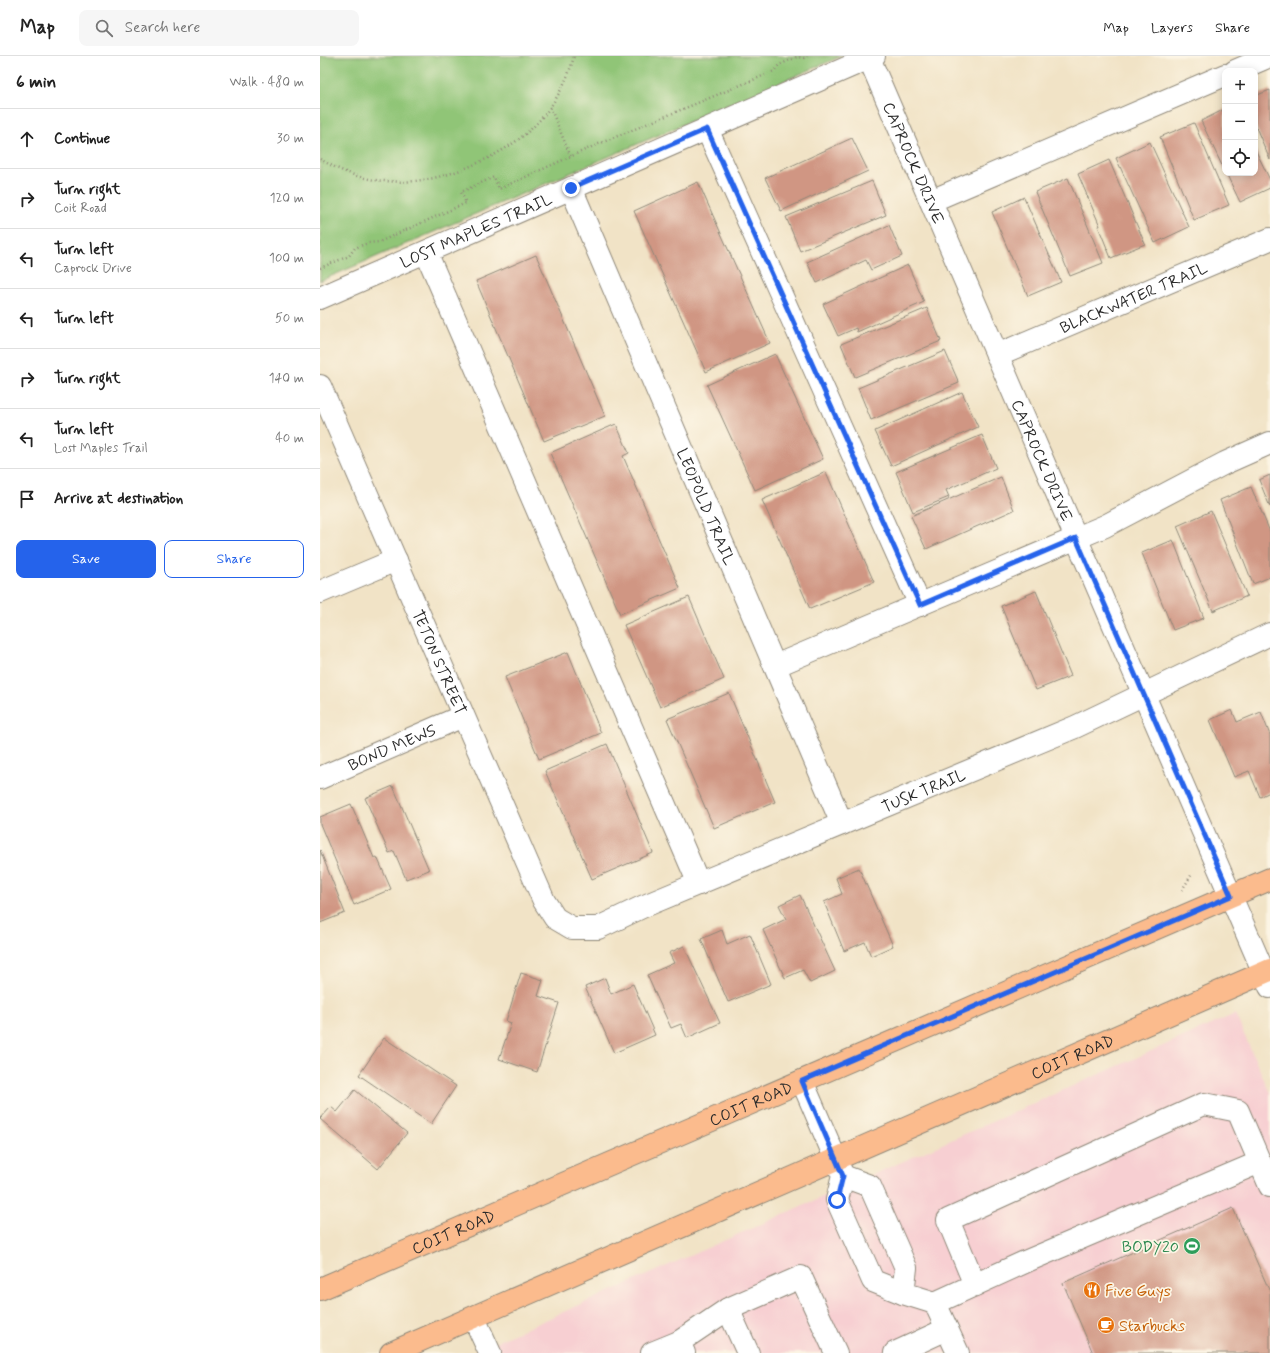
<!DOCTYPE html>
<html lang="en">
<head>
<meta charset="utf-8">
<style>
	body { margin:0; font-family:Mynerve,sans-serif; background:#f6f6f6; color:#222 }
	.controls { position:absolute; right:12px; top:12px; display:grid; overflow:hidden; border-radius:8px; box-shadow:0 2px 10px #0003 }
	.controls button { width:36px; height:36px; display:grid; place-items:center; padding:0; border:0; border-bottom:1px solid #e0e0e0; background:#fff; color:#222; font:20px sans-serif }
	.stop { position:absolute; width:12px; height:12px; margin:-9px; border:3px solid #2563eb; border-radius:50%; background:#fff }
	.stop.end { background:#2563eb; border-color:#fff; box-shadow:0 1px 4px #0008 }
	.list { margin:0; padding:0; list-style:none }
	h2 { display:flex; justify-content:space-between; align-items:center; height:52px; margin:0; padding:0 16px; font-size:17px }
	h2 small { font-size:13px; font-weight:400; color:#767676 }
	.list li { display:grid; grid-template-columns:26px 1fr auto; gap:12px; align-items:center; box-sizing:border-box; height:60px; padding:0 16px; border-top:1px solid #e0e0e0 }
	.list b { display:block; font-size:15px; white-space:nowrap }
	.list p { margin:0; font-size:13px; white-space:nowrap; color:#767676 }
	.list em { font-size:13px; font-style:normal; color:#767676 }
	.actions { display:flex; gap:8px; padding:12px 16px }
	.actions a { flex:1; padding:9px 0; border:1px solid #2563eb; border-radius:8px; text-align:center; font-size:14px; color:#2563eb }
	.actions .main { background:#2563eb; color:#fff }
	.icon { flex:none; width:22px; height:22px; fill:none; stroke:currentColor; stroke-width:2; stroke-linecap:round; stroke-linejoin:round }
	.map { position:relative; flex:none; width:950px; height:1297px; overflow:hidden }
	header { display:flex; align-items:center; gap:24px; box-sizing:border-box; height:56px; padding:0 20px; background:#fff; border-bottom:1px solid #e0e0e0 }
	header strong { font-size:19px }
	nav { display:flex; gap:22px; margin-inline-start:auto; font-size:14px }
	.search { width:280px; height:36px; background:#f6f6f6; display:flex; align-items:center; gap:10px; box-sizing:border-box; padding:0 14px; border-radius:8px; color:#767676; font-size:15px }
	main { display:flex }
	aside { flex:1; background:#fff }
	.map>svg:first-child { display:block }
	.built { fill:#f7cfd2 }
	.green { fill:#90c577; stroke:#5e7851 }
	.building { fill:#d09683 }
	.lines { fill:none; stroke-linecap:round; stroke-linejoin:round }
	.minor-casing { stroke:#8e8778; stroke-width:24 }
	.major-casing { stroke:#8e8778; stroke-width:24 }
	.path { stroke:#8e8778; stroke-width:2.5; stroke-dasharray:1 3; stroke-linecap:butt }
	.minor { stroke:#fff; stroke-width:22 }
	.major { stroke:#fbbb8d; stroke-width:22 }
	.route { stroke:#2563eb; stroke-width:5 }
	.labels { text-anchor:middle; stroke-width:3.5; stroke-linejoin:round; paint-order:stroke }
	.street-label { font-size:16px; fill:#2b2b2b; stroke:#fcf5e5 }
	.leisure-label { font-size:16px; fill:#27864d; stroke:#fcf5e5; text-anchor:end }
	.food-label { font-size:16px; fill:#c56008; stroke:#fcf5e5; text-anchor:start }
</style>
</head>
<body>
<header>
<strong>Map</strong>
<div class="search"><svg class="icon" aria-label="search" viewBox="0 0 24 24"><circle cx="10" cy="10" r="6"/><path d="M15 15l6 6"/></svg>Search here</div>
<nav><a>Map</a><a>Layers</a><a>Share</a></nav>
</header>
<main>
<aside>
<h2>6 min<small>Walk · 480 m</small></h2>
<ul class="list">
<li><svg class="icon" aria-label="ahead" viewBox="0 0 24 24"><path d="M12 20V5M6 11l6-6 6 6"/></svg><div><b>Continue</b></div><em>30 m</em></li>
<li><svg class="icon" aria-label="right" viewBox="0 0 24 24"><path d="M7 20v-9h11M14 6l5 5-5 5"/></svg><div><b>Turn right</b><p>Coit Road</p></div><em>120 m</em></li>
<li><svg class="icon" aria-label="left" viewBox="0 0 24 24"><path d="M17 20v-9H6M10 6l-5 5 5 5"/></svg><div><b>Turn left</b><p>Caprock Drive</p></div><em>100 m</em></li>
<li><svg class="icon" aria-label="left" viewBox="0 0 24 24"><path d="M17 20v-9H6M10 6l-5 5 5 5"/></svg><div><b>Turn left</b></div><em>50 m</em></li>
<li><svg class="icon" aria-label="right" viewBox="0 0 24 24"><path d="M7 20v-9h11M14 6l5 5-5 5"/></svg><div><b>Turn right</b></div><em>140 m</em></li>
<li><svg class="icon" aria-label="left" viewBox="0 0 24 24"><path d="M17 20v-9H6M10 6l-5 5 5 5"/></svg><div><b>Turn left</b><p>Lost Maples Trail</p></div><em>40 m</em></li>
<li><svg class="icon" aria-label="arrive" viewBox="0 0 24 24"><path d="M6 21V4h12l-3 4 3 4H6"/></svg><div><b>Arrive at destination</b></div></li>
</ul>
<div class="actions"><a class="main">Save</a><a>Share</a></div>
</aside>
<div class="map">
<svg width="950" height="1297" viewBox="0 0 950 1297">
	<rect width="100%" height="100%" fill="#fcf5e5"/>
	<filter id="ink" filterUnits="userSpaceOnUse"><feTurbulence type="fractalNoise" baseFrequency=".025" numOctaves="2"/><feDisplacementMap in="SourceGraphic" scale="8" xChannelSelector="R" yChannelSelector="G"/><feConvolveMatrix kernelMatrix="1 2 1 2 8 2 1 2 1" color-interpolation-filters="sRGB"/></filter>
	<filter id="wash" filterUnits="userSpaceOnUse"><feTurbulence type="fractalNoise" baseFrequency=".012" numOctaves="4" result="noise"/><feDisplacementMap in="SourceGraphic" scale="16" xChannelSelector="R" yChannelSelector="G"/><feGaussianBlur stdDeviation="0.9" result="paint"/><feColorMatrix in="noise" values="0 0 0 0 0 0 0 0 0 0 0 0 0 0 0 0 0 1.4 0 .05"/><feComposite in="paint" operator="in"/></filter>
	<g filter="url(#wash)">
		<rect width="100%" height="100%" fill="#f1e3c6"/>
		<!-- built -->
		<path class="built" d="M915,958L950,1037V1297H151Z"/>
		<!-- green -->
		<path class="green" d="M0,0H522L0,225Z"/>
		<g id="blocks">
			<!-- building -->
			<g class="building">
				<path d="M950,34V104L935,69V40Z"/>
				<path d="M905,53V116L881,65Z"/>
				<path d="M874,67L909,149L874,164L840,81Z"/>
				<path d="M532,82L548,115L461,155L445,122Z"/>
				<path d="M830,86L869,171L835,187L796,102Z"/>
				<path d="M935,93L950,124V132L920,146L906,117H935Z"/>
				<path d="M789,104L825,188L791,202L778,170H780L758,118Z"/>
				<path d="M748,122L783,207L750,220L715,136Z"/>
				<path d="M552,125L566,159L480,195L466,161Z"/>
				<path d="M378,126L450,287L386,316L314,155Z"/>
				<path d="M704,141L741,226L708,240L672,156Z"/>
				<path d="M569,169L582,200L551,214L546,204L497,227L487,206Z"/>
				<path d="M216,199L285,360L224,385L156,225Z"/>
				<path d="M588,209L604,246L537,276L536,272L518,280L503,248Z"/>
				<path d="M607,252L621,285L535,321L521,288Z"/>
				<path d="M625,295L639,327L551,364L538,332Z"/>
				<path d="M455,298L503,403L435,434L387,329Z"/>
				<path d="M642,336L658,371L571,410L555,375Z"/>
				<path d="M296,368L309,397L303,400L360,532L300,558L230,397Z"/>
				<path d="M662,379L676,412L626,434L629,441L593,456L576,416Z"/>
				<path d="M506,416L554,526L490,553L442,444Z"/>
				<path d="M950,419V451L939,424Z"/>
				<path d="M681,421L694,454L606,493L591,460Z"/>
				<path d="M931,431L950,476V521L933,528L900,444Z"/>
				<path d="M891,455L927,540L893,555L857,470Z"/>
				<path d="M853,484L884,562L853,574L822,497Z"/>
				<path d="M716,535L751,620L716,634L681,550Z"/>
				<path d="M369,541L404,623L340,651L304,569Z"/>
				<path d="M248,596L281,677L219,703L185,621Z"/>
				<path d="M409,637L455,746L394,772L347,663Z"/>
				<path d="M912,654L917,666L941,656L950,679V736L940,741L929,715L914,721L890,664Z"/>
				<path d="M287,688L333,797L272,823L225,715Z"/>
				<path d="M73,730L109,814L86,823L74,795L69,797L45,742Z"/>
				<path d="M31,748L54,802L57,801L71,833L34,849L0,768V761Z"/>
				<path d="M0,794L25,857L0,867Z"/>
				<path d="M539,812L573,890L551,900L545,886L524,895L504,846L522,838L516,822Z"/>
				<path d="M480,839L515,915L490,927L483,914L465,922L443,874L466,863L459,849Z"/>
				<path d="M402,874L407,888L430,878L451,928L408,946L381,883Z"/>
				<path d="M364,890L400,967L367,982L361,968L351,972L327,919L354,907L349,897Z"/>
				<path d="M201,917L223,924L218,940L239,947L217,1016L179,1003L191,967L186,965Z"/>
				<path d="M285,922L291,938L313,928L335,979L294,997L265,931Z"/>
				<path d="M64,982L136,1030L111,1068L39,1019Z"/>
				<path d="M35,1034L87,1077L58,1113L0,1063L11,1051L17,1056Z"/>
				<path d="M913,1152L950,1236V1297H773L743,1227Z"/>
			</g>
		</g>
	</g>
	<g filter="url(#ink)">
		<use href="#blocks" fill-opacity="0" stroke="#8e8778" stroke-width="1"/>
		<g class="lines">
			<!-- minor casing -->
			<g class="minor-casing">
				<g id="minor">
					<path id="s1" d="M549,2L950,931"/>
					<path d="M915,15L950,0"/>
					<path d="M387,73L600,549"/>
					<path id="s2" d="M251,132L522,768"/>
					<path d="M611,145L905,19"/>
					<path d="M106,196L379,828"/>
					<path id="s3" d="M0,242L554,0"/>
					<path id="s4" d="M677,299L950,183"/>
					<path id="s5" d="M0,330L224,845L235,862L252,872H278L322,851L755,671L950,578"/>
					<path d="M0,536L76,504"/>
					<path d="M455,610L785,470L905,407L950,387"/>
					<path id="s6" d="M0,722L143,660"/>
					<path d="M482,1025L523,1120L517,1144L553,1225L583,1237L615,1247L638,1297"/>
					<path d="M523,1120L550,1130L586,1212L583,1237"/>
					<path d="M655,1229L628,1164L884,1048L918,1055L950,1130"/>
					<path d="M615,1247L707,1205L940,1106"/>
					<path d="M154,1262L170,1297"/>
					<path d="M359,1286L408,1253"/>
					<path d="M332,1297L359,1286L364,1297"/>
					<path d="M428,1297L408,1253L481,1221L516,1297"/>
					<path d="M575,1297L627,1273"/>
				</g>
			</g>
			<!-- major casing -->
			<g class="major-casing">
				<g id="major">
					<path id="s7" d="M0,1233L950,823"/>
					<path id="s8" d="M71,1297L950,914"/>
				</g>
			</g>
			<!-- path -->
			<g class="path">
				<path d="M452,16L454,15L459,9L477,1L484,2L487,0"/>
				<path d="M230,51L251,101"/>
				<path d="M0,103C20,115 42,124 66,125C78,126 90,126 102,124C140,119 193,94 218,66C235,48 248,24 254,0"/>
				<path d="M0,212L29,200L35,192L48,187L59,186L146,147L141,136L174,121L179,133L276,89L445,19"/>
				<path d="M862,834L872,818"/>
			</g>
			<!-- minor -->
			<use href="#minor" class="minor"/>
			<!-- major -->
			<use href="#major" class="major"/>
		</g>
	</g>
	<g class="lines" filter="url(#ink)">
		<!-- route -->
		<path class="route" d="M251,132L387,73L600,549L756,482L911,840L482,1025L523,1120L517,1144"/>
	</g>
	<!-- icons -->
	<defs>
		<g id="stadium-disc" transform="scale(0.9)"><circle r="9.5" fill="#2e9e5b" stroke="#fcf5e5"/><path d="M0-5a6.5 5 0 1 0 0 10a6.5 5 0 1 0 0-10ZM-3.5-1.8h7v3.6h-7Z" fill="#fff"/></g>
		<g id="restaurant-disc" transform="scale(0.9)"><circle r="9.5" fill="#e8710a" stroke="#fcf5e5"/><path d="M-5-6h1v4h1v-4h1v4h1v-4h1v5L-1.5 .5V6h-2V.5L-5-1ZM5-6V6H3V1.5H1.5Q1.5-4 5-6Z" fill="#fff"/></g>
		<g id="cafe-disc" transform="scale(0.9)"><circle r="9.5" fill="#e8710a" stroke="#fcf5e5"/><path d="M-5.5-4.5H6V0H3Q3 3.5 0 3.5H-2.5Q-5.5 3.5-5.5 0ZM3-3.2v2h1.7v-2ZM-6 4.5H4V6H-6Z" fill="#fff"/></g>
	</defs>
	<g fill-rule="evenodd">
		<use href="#stadium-disc" x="872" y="1190"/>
		<use href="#restaurant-disc" x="772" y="1234"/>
		<use href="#cafe-disc" x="786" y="1269"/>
	</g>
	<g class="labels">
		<!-- street labels -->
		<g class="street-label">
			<text dy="6" stroke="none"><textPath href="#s1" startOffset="114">CAPROCK DRIVE</textPath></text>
			<text dy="6" stroke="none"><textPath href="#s3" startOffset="170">LOST MAPLES TRAIL</textPath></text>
			<text dy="6" stroke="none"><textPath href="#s4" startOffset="148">BLACKWATER TRAIL</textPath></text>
			<text dy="6" stroke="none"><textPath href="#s1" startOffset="438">CAPROCK DRIVE</textPath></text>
			<text dy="6" stroke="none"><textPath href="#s2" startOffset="346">LEOPOLD TRAIL</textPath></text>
			<text dy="6" stroke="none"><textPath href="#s5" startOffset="301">TETON STREET</textPath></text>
			<text dy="6" stroke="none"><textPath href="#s6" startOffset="78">BOND MEWS</textPath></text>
			<text dy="6" stroke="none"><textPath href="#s5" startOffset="981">TUSK TRAIL</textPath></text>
			<text dy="6" stroke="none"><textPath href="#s8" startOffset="743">COIT ROAD</textPath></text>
			<text dy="6" stroke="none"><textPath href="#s7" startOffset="469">COIT ROAD</textPath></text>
			<text dy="6" stroke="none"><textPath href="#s7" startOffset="145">COIT ROAD</textPath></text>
		</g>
		<!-- leisure labels -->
		<g class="leisure-label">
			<text x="859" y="1196">BODY20</text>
		</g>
		<!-- food labels -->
		<g class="food-label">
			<text x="785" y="1240">Five Guys</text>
			<text x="799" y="1275">Starbucks</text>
		</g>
	</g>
</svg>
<div class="controls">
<button>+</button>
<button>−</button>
<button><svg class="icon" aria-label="locate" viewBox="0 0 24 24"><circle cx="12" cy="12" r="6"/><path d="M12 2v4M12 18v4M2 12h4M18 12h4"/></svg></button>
</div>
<div class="stop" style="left:517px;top:1144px"></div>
<div class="stop end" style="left:251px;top:132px"></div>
</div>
</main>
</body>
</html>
